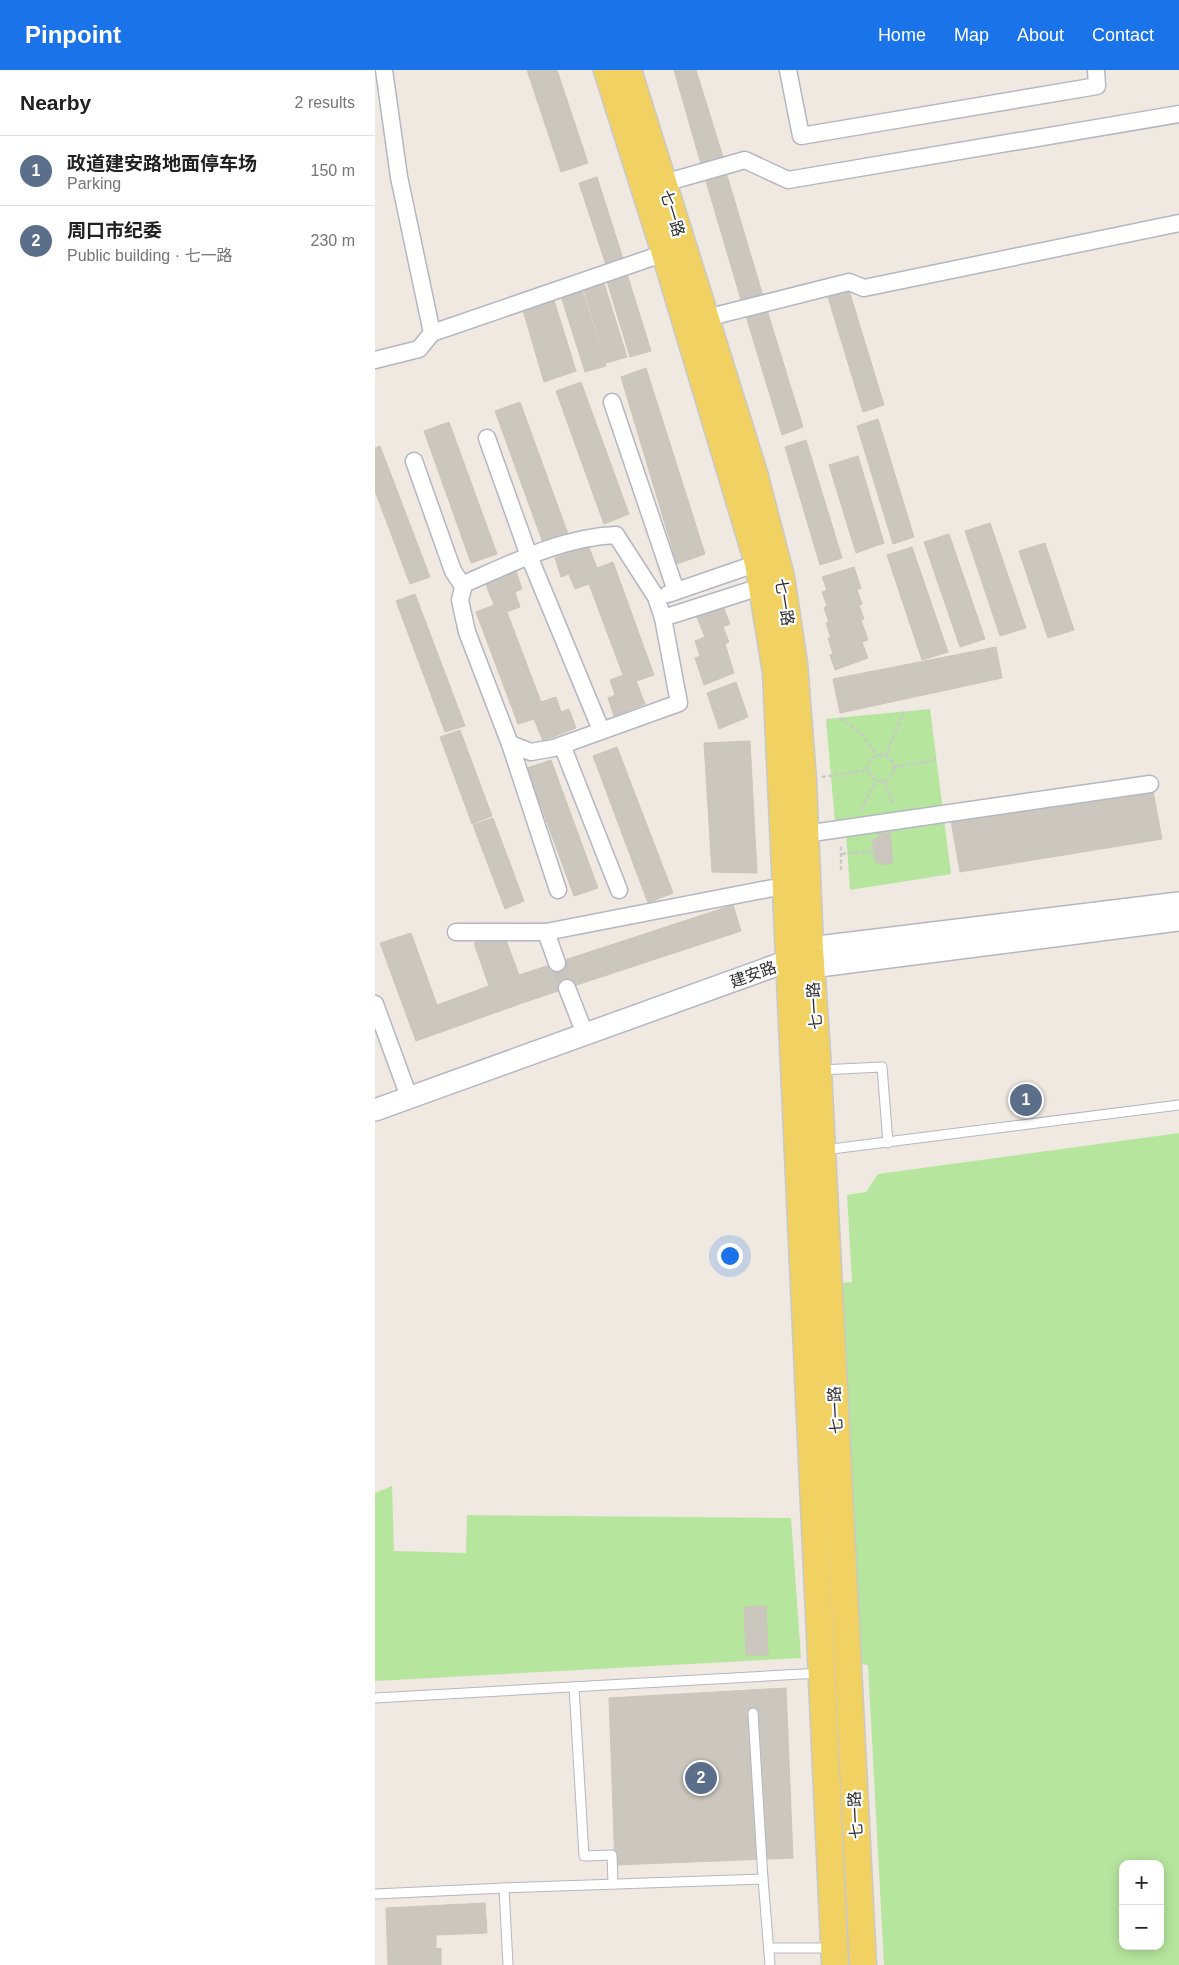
<!DOCTYPE html>
<html lang="en">
<head>
<meta charset="utf-8">
<style>
	body { margin:0; font-family:Helvetica,"Noto Sans SC",sans-serif; background:#f2f2f2; color:#222 }
	.controls { position:absolute; right:15px; bottom:15px; display:grid; overflow:hidden; border-radius:10px; box-shadow:0 2px 12px #0003 }
	.controls button { width:45px; height:45px; display:grid; place-items:center; padding:0; border:0; border-bottom:1px solid #e0e0e0; background:#fff; color:#222; font:25px sans-serif }
	.you { position:absolute; left:354px; top:1185px; width:18px; height:18px; margin:-12px; border:4px solid #fff; border-radius:50%; background:#1a73e8; box-shadow:0 0 0 8px #1a73e833 }
	.badge { display:grid; place-items:center; width:32px; height:32px; border-radius:50%; background:#1a73e8; color:#fff; font-size:16px; font-weight:700 }
	.pin { position:absolute; translate:-50% -50%; border:2px solid #fff; box-shadow:0 1px 5px #0006 }
	.list { margin:0; padding:0; list-style:none }
	h2 { display:flex; justify-content:space-between; align-items:center; height:65px; margin:0; padding:0 20px; font-size:21px }
	h2 small { font-size:16px; font-weight:400; color:#767676 }
	.list li { display:grid; grid-template-columns:32px 1fr auto; gap:15px; align-items:center; box-sizing:border-box; height:70px; padding:0 20px; border-top:1px solid #e0e0e0 }
	.list b { display:block; font-size:19px; white-space:nowrap }
	.list p { margin:0; font-size:16px; white-space:nowrap; color:#767676 }
	.list em { font-size:16px; font-style:normal; color:#767676 }
	.map { position:relative; flex:none; width:804px; height:1895px; overflow:hidden }
	header { display:flex; align-items:center; gap:30px; box-sizing:border-box; height:70px; padding:0 25px; background:#1a73e8; color:#fff }
	header strong { font-size:24px }
	nav { display:flex; gap:28px; margin-inline-start:auto; font-size:18px }
	main { display:flex }
	aside { flex:1; background:#fff }
	.map>svg:first-child { display:block }
	.green { fill:#b6e59e; fill-rule:evenodd }
	.building { fill:#cbc7bf; stroke:#cbc5ba }
	.lines { fill:none; stroke-linecap:round; stroke-linejoin:round }
	.minor-tunnel { stroke:#c8c4bd; stroke-width:16; stroke-dasharray:16 8; stroke-linecap:butt }
	.service-casing { stroke:#b4b7c1; stroke-width:11 }
	.minor-casing { stroke:#b4b7c1; stroke-width:19 }
	.tertiary-casing { stroke:#b4b7c1; stroke-width:24 }
	.primary-casing { stroke:#c9c9c9; stroke-width:29 }
	.path { stroke:#c9c9c9; stroke-width:2.5; stroke-dasharray:4 2.5; stroke-linecap:butt }
	.service { stroke:#fff; stroke-width:9 }
	.minor { stroke:#fff; stroke-width:16 }
	.tertiary { stroke:#fff; stroke-width:21 }
	.primary { stroke:#f2d163; stroke-width:26 }
	.labels { text-anchor:middle; stroke-width:4.5; stroke-linejoin:round; paint-order:stroke }
	.street-label { font-size:16px; fill:#2e2e2e; stroke:#fff }
</style>
</head>
<body>
<header>
<strong>Pinpoint</strong>
<nav><a>Home</a><a>Map</a><a>About</a><a>Contact</a></nav>
</header>
<main>
<aside>
<h2>Nearby<small>2 results</small></h2>
<ul class="list">
<li><span class="badge" style="background:#5c6f8a">1</span><div><b>政道建安路地面停车场</b><p>Parking</p></div><em>150 m</em></li>
<li><span class="badge" style="background:#5c6f8a">2</span><div><b>周口市纪委</b><p>Public building · 七一路</p></div><em>230 m</em></li>
</ul>
</aside>
<div class="map">
<svg width="804" height="1895" viewBox="0 0 804 1895">
	<rect width="100%" height="100%" fill="#efe9e1"/>
	<!-- green -->
	<g class="green">
		<path d="M555,639L576,804L475,820L471,762L461,764L451,649Z"/>
		<path d="M804,1063V1895H509L493,1595L482,1594L466,1213L477,1212L472,1125L491,1122L503,1104ZM748,1794H785V1876H748Z"/>
		<path d="M17,1416L19,1481L91,1483L92,1445L416,1448L426,1588L0,1611V1423Z"/>
	</g>
	<!-- building -->
	<g class="building">
		<path d="M152,0H182L213,93L186,102Z"/>
		<path d="M299,0H321L348,87L326,94Z"/>
		<path d="M351,102L388,226L367,233L330,108Z"/>
		<path d="M222,107L249,192L232,198L204,113Z"/>
		<path d="M252,204L276,281L255,287L232,211Z"/>
		<path d="M228,210L252,287L231,293L208,217Z"/>
		<path d="M473,217L509,335L488,342L452,224Z"/>
		<path d="M207,219L231,296L210,302L186,226Z"/>
		<path d="M178,227L201,301L169,312L147,237Z"/>
		<path d="M392,240L428,357L407,365L371,246Z"/>
		<path d="M271,298L330,484L302,494L246,307Z"/>
		<path d="M206,312L254,444L229,454L181,321Z"/>
		<path d="M145,332L193,464L168,473L120,341Z"/>
		<path d="M503,349L539,467L518,474L482,356Z"/>
		<path d="M74,352L122,484L96,493L49,361Z"/>
		<path d="M431,370L467,488L445,495L410,377Z"/>
		<path d="M5,376L55,507L35,514L0,421V378Z"/>
		<path d="M483,386L509,473L481,483L454,395Z"/>
		<path d="M615,453L651,558L625,566L590,461Z"/>
		<path d="M574,464L610,569L585,577L549,472Z"/>
		<path d="M670,473L699,560L673,568L644,481Z"/>
		<path d="M213,475L222,498L238,492L279,605L261,611L270,634L239,646L233,628L240,625L235,610L248,605L214,514L200,519L194,504L186,507L180,488Z"/>
		<path d="M537,477L573,582L547,590L512,485Z"/>
		<path d="M479,497L486,518L482,520L487,534L484,535L489,549L486,550L493,570L487,572L493,588L460,600L455,585L458,584L453,568H456L451,553L454,552L449,538L452,536L447,522L452,520L447,507Z"/>
		<path d="M141,501L147,519L140,522L145,537L132,542L166,632L181,627L186,642L194,639L201,658L168,671L159,649L143,654L101,542L119,535L110,512Z"/>
		<path d="M40,524L90,656L70,662L21,531Z"/>
		<path d="M348,536L355,554L348,557L354,572L350,574L359,603L329,615L320,588L325,586L320,571L330,567L321,545Z"/>
		<path d="M621,577L627,608L465,643L458,609Z"/>
		<path d="M361,612L373,647L344,659L332,623Z"/>
		<path d="M85,660L117,746L97,754L65,667Z"/>
		<path d="M375,671L382,803L337,802L329,673Z"/>
		<path d="M242,677L298,823L273,833L218,686Z"/>
		<path d="M176,690L223,818L199,826L152,698Z"/>
		<path d="M778,721L787,769L585,802L576,751Z"/>
		<path d="M118,748L149,831L130,839L98,755Z"/>
		<path d="M515,763L518,793L507,795V792L501,793L497,776L499,775V769L504,768L503,764Z"/>
		<path d="M358,835L366,861L153,931L41,971L5,873L36,863L62,935L114,916L99,873L128,862L144,905Z"/>
		<path d="M391,1536L393,1585H371L369,1537Z"/>
		<path d="M411,1618L418,1788L240,1795L234,1628Z"/>
		<path d="M110,1833L112,1863L61,1865V1879L66,1878V1895H13L11,1838Z"/>
	</g>
	<g class="lines">
		<!-- minor-tunnel -->
		<path class="minor-tunnel" d="M182,893L192,918"/>
		<!-- service casing -->
		<g class="service-casing">
			<g id="service">
				<path d="M445,1000L507,997L513,1073"/>
				<path d="M449,1080L804,1035"/>
				<path d="M199,1617L209,1786L237,1785L238,1814"/>
				<path d="M0,1628L445,1603"/>
				<path d="M378,1643L388,1809"/>
				<path d="M0,1824L129,1818"/>
				<path d="M395,1878H457"/>
				<path d="M133,1895L129,1818L388,1809L395,1895"/>
			</g>
		</g>
		<!-- minor casing -->
		<g class="minor-casing">
			<g id="minor">
				<path d="M9,0L24,107L57,263"/>
				<path d="M413,0L426,66L722,16L721,0"/>
				<path d="M289,113L370,90L413,110L804,44"/>
				<path d="M331,248L474,212L489,218L804,153"/>
				<path d="M0,290L44,279L57,263L290,183"/>
				<path d="M237,332L301,521"/>
				<path d="M112,368L154,486L226,660"/>
				<path d="M39,391L78,501L88,516"/>
				<path d="M241,465L281,527L288,548L304,633L179,678L156,682L135,674L92,562L85,530L89,514C137,493 188,467 241,465Z"/>
				<path d="M293,524L383,493"/>
				<path d="M288,548L388,516"/>
				<path d="M135,674L183,820"/>
				<path d="M187,675L244,820"/>
				<path d="M430,764L775,714"/>
				<path d="M81,862H171"/>
				<path d="M182,893L171,862L408,816"/>
				<path d="M192,918L210,964"/>
				<path d="M0,934L34,1027"/>
			</g>
		</g>
		<!-- tertiary casing -->
		<g class="tertiary-casing">
			<g id="tertiary">
				<path d="M420,893L436,897L804,850"/>
				<path d="M0,1040L413,891L435,878L804,833"/>
			</g>
		</g>
		<!-- primary casing -->
		<g class="primary-casing">
			<g id="primary">
				<path d="M232,0L290,183L383,493L401,602L460,1895"/>
				<path d="M253,0L379,403L406,507L419,594L428,710L435,878L443,1000L488,1895"/>
			</g>
		</g>
		<!-- path -->
		<g class="path">
			<path d="M465,648L489,666L502,686"/>
			<circle cx="506" cy="698" r="13"/>
			<path d="M510,686L529,642"/>
			<path d="M519,697L561,690"/>
			<path d="M447,707L493,700"/>
			<path d="M509,711L519,735"/>
			<path d="M486,740L501,711"/>
			<path d="M497,769L498,776"/>
			<path d="M467,784L497,781"/>
			<path d="M466,800V775"/>
		</g>
		<!-- service -->
		<use href="#service" class="service"/>
		<!-- minor -->
		<use href="#minor" class="minor"/>
		<!-- tertiary -->
		<use href="#tertiary" class="tertiary"/>
		<!-- primary -->
		<use href="#primary" class="primary"/>
	</g>
	<g class="labels">
		<!-- street labels -->
		<g class="street-label">
			<text transform="translate(298 143) rotate(73)" y="6">七一路</text>
			<text transform="translate(410 532) rotate(81)" y="6">七一路</text>
			<text transform="translate(378 904) rotate(-20)" y="6">建安路</text>
			<text transform="translate(439 936) rotate(-94)" y="6">七一路</text>
			<text transform="translate(460 1340) rotate(-93)" y="6">七一路</text>
			<text transform="translate(480 1745) rotate(-93)" y="6">七一路</text>
		</g>
	</g>
</svg>
<div class="controls">
<button>+</button>
<button>−</button>
</div>
<div class="you"></div>
<div class="pin badge" style="left:651px;top:1030px;background:#5c6f8a">1</div>
<div class="pin badge" style="left:326px;top:1708px;background:#5c6f8a">2</div>
</div>
</main>
</body>
</html>
